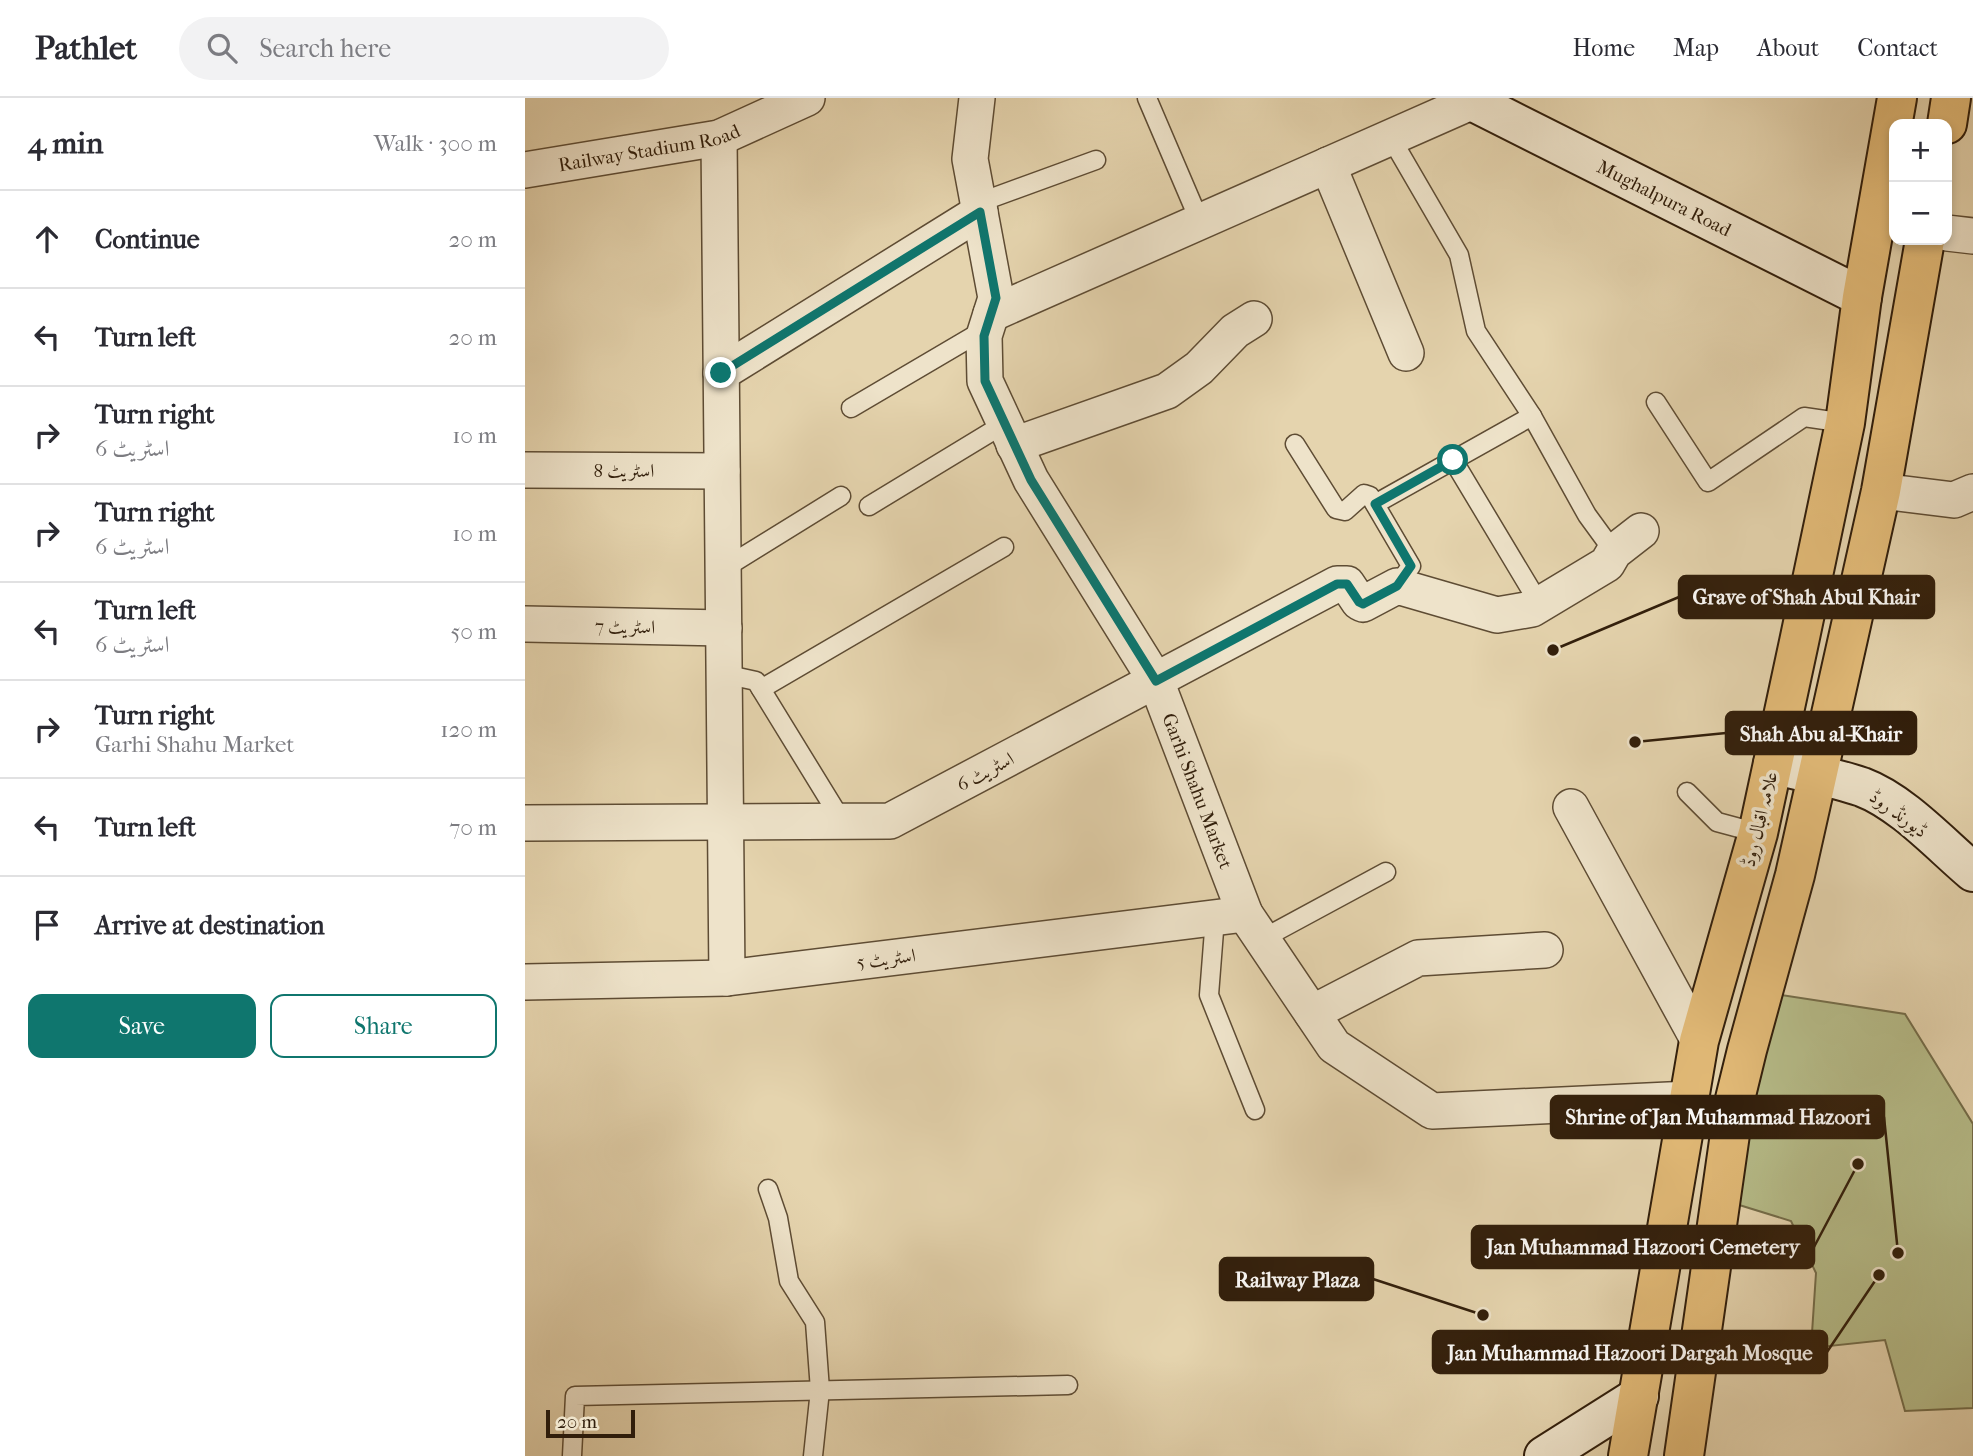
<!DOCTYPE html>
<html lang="en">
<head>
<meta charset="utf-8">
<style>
	body { margin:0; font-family:"IM FELL French Canon",Amiri,serif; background:#f2f2f3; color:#2b2b33 }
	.controls { position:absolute; right:21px; top:21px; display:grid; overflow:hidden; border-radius:14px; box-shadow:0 4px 10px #0003 }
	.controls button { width:63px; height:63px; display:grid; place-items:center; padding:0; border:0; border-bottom:2px solid #e1e1e2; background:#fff; color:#2b2b33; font:35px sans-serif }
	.scale { position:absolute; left:21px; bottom:18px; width:89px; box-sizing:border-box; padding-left:7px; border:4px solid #311e0b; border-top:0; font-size:19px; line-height:24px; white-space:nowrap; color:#311e0b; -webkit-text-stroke:5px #eee3ca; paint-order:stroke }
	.stop { position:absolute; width:21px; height:21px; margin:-16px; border:5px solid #0f766e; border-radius:50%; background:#fff }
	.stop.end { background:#0f766e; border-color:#fff; box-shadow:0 2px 7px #0008 }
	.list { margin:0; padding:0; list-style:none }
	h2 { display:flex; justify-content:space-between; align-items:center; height:91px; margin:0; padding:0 28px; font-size:30px }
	h2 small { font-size:23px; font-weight:400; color:#7c7c81 }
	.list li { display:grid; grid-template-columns:46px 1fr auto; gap:21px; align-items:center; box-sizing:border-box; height:98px; padding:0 28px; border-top:2px solid #e1e1e2 }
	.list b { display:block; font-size:26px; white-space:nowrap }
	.list p { margin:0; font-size:23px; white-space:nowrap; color:#7c7c81 }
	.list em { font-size:23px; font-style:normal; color:#7c7c81 }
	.actions { display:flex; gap:14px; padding:21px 28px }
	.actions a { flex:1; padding:16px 0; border:2px solid #0f766e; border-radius:14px; text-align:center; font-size:24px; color:#0f766e }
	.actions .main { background:#0f766e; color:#fff }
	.icon { flex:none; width:38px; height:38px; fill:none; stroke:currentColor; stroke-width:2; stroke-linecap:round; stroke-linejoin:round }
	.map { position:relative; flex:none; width:1448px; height:1358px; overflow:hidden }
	header { display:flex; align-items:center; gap:42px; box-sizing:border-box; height:98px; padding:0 35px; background:#fff; border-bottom:2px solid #e1e1e2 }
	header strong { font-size:33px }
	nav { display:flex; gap:38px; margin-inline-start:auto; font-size:24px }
	.search { width:490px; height:63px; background:#f2f2f3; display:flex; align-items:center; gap:18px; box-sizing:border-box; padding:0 24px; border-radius:38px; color:#7c7c81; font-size:26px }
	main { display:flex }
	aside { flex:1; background:#fff }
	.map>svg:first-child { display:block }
	.green { fill:#b6bc89; stroke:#746d4a; stroke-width:2 }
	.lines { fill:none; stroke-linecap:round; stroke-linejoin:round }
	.lane-casing { stroke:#5e4c34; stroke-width:21 }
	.street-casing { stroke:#5e4c34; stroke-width:38 }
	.secondary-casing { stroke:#311e0b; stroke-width:42 }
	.primary-casing { stroke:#311e0b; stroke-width:42 }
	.lane { stroke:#eee3ca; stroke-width:18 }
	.street { stroke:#eee3ca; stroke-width:35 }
	.secondary { stroke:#eee3ca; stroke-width:38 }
	.primary { stroke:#e2ba77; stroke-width:38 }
	.route { stroke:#0f766e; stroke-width:9 }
	.labels { text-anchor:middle; stroke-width:7; stroke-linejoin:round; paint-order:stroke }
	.street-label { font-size:19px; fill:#311e0b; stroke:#eee3ca }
	.leader { fill:none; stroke:#311e0b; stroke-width:2.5 }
	.callout-dot { fill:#311e0b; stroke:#eee3ca; stroke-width:2.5 }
	.callout { fill:#311e0b; stroke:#311e0b; stroke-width:2.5 }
	.callout-label { font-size:21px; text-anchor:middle; font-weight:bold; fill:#fff }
</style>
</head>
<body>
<header>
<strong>Pathlet</strong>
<div class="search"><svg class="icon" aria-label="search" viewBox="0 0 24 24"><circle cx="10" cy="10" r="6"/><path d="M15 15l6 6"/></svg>Search here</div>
<nav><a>Home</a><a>Map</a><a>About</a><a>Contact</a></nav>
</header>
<main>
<aside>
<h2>4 min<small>Walk · 300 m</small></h2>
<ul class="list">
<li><svg class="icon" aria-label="ahead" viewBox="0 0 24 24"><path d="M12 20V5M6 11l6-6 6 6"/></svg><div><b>Continue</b></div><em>20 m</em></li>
<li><svg class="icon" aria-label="left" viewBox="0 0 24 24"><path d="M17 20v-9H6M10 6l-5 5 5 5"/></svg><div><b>Turn left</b></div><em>20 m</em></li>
<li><svg class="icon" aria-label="right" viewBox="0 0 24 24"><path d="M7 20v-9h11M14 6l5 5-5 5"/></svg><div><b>Turn right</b><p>اسٹریٹ 6</p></div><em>10 m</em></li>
<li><svg class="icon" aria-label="right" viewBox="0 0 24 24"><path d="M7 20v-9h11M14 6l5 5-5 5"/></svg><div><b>Turn right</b><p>اسٹریٹ 6</p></div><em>10 m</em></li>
<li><svg class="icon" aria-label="left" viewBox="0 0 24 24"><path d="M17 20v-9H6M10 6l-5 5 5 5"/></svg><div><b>Turn left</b><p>اسٹریٹ 6</p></div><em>50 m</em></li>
<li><svg class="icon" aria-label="right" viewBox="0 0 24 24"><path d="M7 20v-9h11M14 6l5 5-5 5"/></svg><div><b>Turn right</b><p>Garhi Shahu Market</p></div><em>120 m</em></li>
<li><svg class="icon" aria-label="left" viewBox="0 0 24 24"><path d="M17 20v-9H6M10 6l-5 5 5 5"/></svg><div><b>Turn left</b></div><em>70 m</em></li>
<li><svg class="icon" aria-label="arrive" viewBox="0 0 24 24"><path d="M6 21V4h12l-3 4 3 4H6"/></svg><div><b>Arrive at destination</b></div></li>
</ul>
<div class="actions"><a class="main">Save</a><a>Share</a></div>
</aside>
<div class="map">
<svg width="1448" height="1358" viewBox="0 0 1448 1358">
	<rect width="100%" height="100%" fill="#e5d4ae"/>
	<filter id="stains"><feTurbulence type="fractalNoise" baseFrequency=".00286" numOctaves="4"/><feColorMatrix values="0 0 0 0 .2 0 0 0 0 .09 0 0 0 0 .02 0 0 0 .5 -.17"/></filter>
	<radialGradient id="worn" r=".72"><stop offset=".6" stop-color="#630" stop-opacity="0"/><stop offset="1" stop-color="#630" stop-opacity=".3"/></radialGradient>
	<!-- green -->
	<path class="green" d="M1250,896L1380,916L1448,1026V1310L1380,1313L1360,1242L1286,1250L1291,1175L1266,1123L1211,1106Z"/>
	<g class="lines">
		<!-- lane casing -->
		<g class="lane-casing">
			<g id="lane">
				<path d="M622,0L675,124"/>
				<path d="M866,40L934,157L951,233L1007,318L1062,417L1089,454"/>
				<path d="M453,105L571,62"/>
				<path d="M1131,304L1183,384L1279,319L1320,325"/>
				<path d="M326,310L462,230"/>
				<path d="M770,346L811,411L820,413L839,396L845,398L886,468L872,488"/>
				<path d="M928,362L1015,507"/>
				<path d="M850,406L1007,318"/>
				<path d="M344,408L479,326"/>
				<path d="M198,471L316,398"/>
				<path d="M199,576L231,583L317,723"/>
				<path d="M236,591L479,449"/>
				<path d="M1162,694L1192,724L1233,735"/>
				<path d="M690,820L684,897L730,1012"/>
				<path d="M737,841L861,774"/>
				<path d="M243,1091L253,1120L264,1183L290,1224L295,1292L288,1358"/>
				<path d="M47,1358L50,1298L543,1287"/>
			</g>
		</g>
		<!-- street casing -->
		<g class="street-casing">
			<g id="street">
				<path id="s1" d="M452,0L445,61L471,200L459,238L460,283L506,382L631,583L720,816L809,948L907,1013L1165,1001"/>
				<path d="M194,40L202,880"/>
				<path d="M803,67L881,255"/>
				<path id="s2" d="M0,72L194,40L282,0"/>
				<path d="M1422,135L1448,138"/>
				<path d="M466,216L948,3"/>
				<path d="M196,275L455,114"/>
				<path d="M489,347L642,293L674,270L710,233L729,221"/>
				<path d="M0,372L197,373"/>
				<path d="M1356,393L1429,402L1448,394"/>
				<path d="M0,526L199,530"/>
				<path d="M1046,709L1174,943"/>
				<path d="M0,725L365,723L812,486H822L834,504L838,506L872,488L972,517L1007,511L1082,466L1089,454L1116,433"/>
				<path d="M0,884L202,880L720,816"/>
				<path d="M787,915L893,860L1020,852"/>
			</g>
		</g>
		<!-- secondary casing -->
		<g class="secondary-casing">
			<g id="secondary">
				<path id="s3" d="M941,0L1337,199"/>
				<path d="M1248,666C1277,674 1308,679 1337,689C1377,704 1415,746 1448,774"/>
				<path d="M1019,1358L1114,1298"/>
			</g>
		</g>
		<!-- primary casing -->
		<g class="primary-casing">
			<g id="primary">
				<path d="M1422,26L1426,0"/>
				<path d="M1103,1358L1174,943L1233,735L1274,544L1320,325L1337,199L1372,0"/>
				<path d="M1159,1358L1210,1001L1222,952L1270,777L1356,393L1400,142"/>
			</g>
		</g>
		<!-- lane -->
		<use href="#lane" class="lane"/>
		<!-- street -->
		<use href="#street" class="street"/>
		<!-- secondary -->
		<use href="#secondary" class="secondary"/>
		<!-- primary -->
		<use href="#primary" class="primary"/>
	</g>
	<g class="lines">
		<!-- route -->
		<path class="route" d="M196,275L455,114L471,200L459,238L460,283L506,382L631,583L812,486H822L834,504L838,506L872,488L886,468L850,406L928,362"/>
	</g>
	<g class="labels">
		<!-- street labels -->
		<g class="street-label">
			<text dy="7" stroke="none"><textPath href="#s2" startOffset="126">Railway Stadium Road</textPath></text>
			<text dy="7" stroke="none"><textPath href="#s3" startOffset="222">Mughalpura Road</textPath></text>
			<text x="99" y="379">اسٹریٹ 8</text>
			<text transform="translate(100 528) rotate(1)" y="7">اسٹریٹ 7</text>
			<text transform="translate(460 673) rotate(-28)" y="7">اسٹریٹ 6</text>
			<text dy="7" stroke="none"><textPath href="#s1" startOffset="751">Garhi Shahu Market</textPath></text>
			<text transform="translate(1374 715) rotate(36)" y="7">ڈیورنڈ روڈ</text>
			<text transform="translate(1234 721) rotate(-76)" y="7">علامہ اقبال روڈ</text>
			<text transform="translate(361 860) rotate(-7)" y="7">اسٹریٹ 5</text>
		</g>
	</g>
	<!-- callouts -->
	<path class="leader" d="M1028 552L1154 499M1110 644L1201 635M1373 1155L1359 1019M1333 1066L1289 1149M958 1217L848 1181M1354 1177L1302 1254"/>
	<g class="callout-dot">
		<circle cx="1028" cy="552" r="7"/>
		<circle cx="1110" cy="644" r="7"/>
		<circle cx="1373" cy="1155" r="7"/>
		<circle cx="1333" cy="1066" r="7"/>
		<circle cx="958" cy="1217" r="7"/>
		<circle cx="1354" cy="1177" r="7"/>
	</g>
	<g class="callout">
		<rect x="1154" y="478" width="255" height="42" rx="7"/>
		<rect x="1201" y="614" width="190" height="42" rx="7"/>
		<rect x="1026" y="998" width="333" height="42" rx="7"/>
		<rect x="947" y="1128" width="342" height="42" rx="7"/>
		<rect x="695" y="1160" width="153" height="42" rx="7"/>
		<rect x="908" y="1233" width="394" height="42" rx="7"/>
	</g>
	<g class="callout-label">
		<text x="1281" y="506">Grave of Shah Abul Khair</text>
		<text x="1296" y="643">Shah Abu al-Khair</text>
		<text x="1193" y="1026">Shrine of Jan Muhammad Hazoori</text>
		<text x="1118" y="1156">Jan Muhammad Hazoori Cemetery</text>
		<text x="772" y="1189">Railway Plaza</text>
		<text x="1105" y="1262">Jan Muhammad Hazoori Dargah Mosque</text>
	</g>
	<rect width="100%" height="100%" filter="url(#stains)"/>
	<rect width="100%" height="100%" fill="url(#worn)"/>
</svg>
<div class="controls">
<button>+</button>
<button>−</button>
</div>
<div class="scale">20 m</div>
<div class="stop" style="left:928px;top:362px"></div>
<div class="stop end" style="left:196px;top:275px"></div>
</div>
</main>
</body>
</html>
